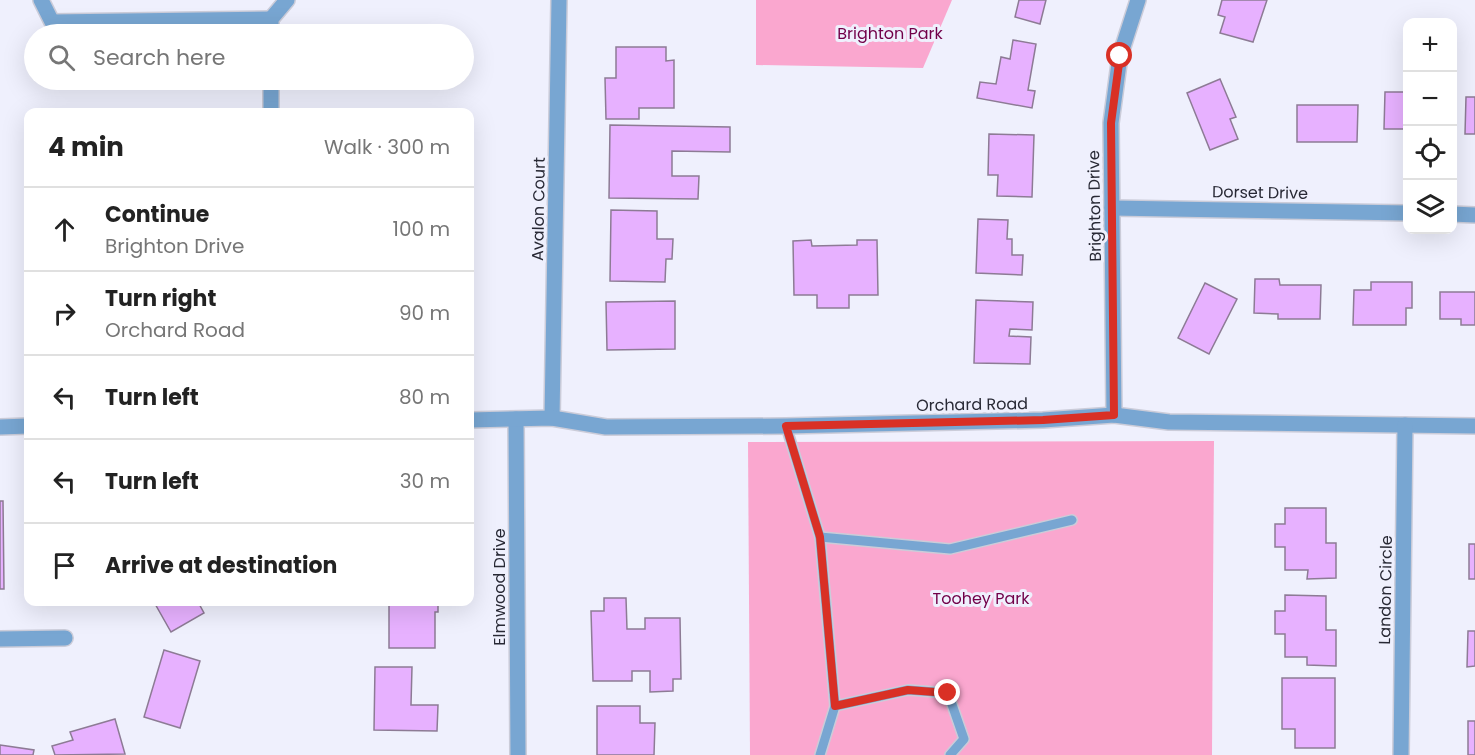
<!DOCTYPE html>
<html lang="en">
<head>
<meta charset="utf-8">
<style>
	body { margin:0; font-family:Poppins,sans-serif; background:#f6f6f6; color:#222 }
	.controls { position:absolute; right:18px; top:18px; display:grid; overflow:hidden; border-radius:12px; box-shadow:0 6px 24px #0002 }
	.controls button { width:54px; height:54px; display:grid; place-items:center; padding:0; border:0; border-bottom:2px solid #e0e0e0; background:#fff; color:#222; font:30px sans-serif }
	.stop { position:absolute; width:18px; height:18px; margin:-14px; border:4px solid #d93025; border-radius:50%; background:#fff }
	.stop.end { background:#d93025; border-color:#fff; box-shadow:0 2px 6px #0008 }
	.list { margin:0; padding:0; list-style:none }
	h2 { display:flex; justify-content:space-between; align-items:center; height:78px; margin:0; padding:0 24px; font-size:26px }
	h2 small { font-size:20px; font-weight:400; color:#767676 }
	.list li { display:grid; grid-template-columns:39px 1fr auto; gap:18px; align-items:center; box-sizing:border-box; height:84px; padding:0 24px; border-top:2px solid #e0e0e0 }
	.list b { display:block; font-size:22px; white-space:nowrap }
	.list p { margin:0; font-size:20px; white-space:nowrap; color:#767676 }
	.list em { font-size:20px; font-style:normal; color:#767676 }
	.icon { flex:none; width:33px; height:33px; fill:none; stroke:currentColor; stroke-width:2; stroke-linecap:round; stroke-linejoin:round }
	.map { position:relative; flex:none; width:1475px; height:755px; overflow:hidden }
	.search { position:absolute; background:#fff; box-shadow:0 6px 24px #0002; left:24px; top:24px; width:450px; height:66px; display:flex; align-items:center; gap:15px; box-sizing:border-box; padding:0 21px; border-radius:33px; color:#767676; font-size:22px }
	.panel { position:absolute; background:#fff; box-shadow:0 6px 24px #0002; left:24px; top:108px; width:450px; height:498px; border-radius:12px }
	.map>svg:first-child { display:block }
	.green { fill:#faa7cf }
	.building { fill:#e7b1ff; stroke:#8d7b95; stroke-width:1.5 }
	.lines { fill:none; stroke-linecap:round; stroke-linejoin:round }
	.service-casing { stroke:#cbccd9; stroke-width:12 }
	.minor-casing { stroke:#cbccd9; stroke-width:18 }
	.service { stroke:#78a6d2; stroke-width:9 }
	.minor { stroke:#78a6d2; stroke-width:15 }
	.route { stroke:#d93025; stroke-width:8 }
	.labels { text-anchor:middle; stroke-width:6; stroke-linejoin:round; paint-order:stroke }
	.park-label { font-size:16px; fill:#710049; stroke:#eff0fd }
	.street-label { font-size:16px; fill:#282935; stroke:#eff0fd }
</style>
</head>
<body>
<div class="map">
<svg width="1475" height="755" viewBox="0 0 1475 755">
	<rect width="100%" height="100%" fill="#eff0fd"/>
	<!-- green -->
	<g class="green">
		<path d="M756,0H952L923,68L756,65Z"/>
		<path d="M1214,441L1212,755H750L748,442Z"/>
	</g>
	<!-- building -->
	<g class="building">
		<path d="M1019,0H1046L1040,24L1015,17Z"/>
		<path d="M1222,0H1267L1253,42L1220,33L1225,17L1218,15Z"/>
		<path d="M1013,40L1036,44L1028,90L1035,91L1032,108L977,98L980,82L996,84L1001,57L1010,59Z"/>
		<path d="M616,47H666V61L674,60V108H639V119H606L605,78H616Z"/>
		<path d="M1220,79L1236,117L1230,119L1238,139L1210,150L1187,93Z"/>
		<path d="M1385,92H1408V129H1384Z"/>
		<path d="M1466,97H1475V134H1465Z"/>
		<path d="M1297,105H1358L1357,142H1297Z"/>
		<path d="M610,125L730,127V152L672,151V176H699L698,199L609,198Z"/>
		<path d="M989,134L1034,135L1032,197L997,196L998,175H988Z"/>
		<path d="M611,210L657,211V239H673L672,259H666L665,282L610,281Z"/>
		<path d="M978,219L1008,220L1007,239H1012V255H1023L1022,275L976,273Z"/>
		<path d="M811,240L812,246L857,245V240H877L878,295H849V308H817V295H794L793,241Z"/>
		<path d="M1255,279H1279L1280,285H1321L1320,319H1278V314L1254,313Z"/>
		<path d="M1371,282H1412V308H1406V325H1353L1354,290H1371Z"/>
		<path d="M1205,283L1237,299L1209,354L1178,338Z"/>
		<path d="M1440,292H1475V325H1461V319H1440Z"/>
		<path d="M976,300L1033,302L1032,330L1010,329L1009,336L1031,337L1030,364L974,363Z"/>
		<path d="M675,301V349L607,350L606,302Z"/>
		<path d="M0,501H3L4,589H0Z"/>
		<path d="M1285,508H1326V543H1336V578L1307,579L1308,570H1285V547H1275V524H1285Z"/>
		<rect x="1469" y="544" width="6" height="35"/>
		<path d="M1285,595L1326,596V630H1336V666L1307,665V657H1285V634H1275V611H1285Z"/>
		<path d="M604,598H626L627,629H645V618H680L681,679H673V691L650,692V671H632V681H593L591,611H604Z"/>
		<path d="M154,602H198L204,613L171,632Z"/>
		<path d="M386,602H438V612H435V648H389V603Z"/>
		<path d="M1468,631H1475V666L1467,667Z"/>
		<path d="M164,650L200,661L180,728L144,717Z"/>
		<path d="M375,667H412L411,705H438L437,731L374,730Z"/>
		<path d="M1282,678H1335V748H1295V729H1282Z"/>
		<path d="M597,706H640V723H655L654,755H597Z"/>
		<path d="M115,719L125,754L55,755L52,746L73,740L70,732Z"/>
		<rect x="1468" y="721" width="7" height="34"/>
		<path d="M0,745L34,750L33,755H0Z"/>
	</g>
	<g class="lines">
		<!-- service casing -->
		<g class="service-casing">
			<g id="service">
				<path d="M786,426L820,537L835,706L820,755"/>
				<path d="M820,537L950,549L1072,520"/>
				<path d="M835,706L908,690L948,693L964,739L950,755"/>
			</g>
		</g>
		<!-- minor casing -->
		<g class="minor-casing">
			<g id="minor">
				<path d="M41,0L52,22L271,19"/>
				<path d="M271,34V19L287,0"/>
				<path d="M271,80V112"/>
				<path d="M1112,208L1408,213"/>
				<path d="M1452,214L1475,215"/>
				<path d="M1114,415L1111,123L1120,56L1138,0"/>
				<path d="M552,418L559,0"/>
				<path d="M516,419L518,755"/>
				<path d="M470,420L552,418L606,427L786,426L1043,420L1114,415L1169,422L1475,426"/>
				<path d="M0,427L28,426"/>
				<path d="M0,639L65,638"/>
				<path d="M1401,755L1405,425"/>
			</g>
		</g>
		<!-- service -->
		<use href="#service" class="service"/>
		<!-- minor -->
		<use href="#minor" class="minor"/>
	</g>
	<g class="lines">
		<!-- route -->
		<path class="route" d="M948,693L908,690L835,706L820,537L786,426L1043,420L1114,415L1111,123L1120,56"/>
	</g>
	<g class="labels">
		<!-- park labels -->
		<g class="park-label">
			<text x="890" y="39">Brighton Park</text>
			<text x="981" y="604">Toohey Park</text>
		</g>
		<!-- street labels -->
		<g class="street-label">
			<text transform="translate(1260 192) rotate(1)" y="6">Dorset Drive</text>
			<text transform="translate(1094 206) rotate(-91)" y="6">Brighton Drive</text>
			<text transform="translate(538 209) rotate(-89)" y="6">Avalon Court</text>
			<text transform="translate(972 404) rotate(-1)" y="6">Orchard Road</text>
			<text transform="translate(499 587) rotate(-90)" y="6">Elmwood Drive</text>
			<text transform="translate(1385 590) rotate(-89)" y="6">Landon Circle</text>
		</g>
	</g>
</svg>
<div class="controls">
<button>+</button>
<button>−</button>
<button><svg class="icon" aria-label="locate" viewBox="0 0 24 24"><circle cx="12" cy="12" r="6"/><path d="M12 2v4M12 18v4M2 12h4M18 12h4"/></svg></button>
<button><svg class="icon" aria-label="layers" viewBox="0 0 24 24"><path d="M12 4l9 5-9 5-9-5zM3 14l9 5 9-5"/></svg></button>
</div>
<div class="stop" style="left:1120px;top:56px"></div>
<div class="stop end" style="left:948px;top:693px"></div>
<div class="search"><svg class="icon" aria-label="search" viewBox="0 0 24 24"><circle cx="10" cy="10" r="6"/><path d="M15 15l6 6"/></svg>Search here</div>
<section class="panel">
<h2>4 min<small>Walk · 300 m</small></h2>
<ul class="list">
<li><svg class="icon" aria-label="ahead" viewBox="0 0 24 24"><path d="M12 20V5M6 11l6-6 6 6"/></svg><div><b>Continue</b><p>Brighton Drive</p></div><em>100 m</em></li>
<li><svg class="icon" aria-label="right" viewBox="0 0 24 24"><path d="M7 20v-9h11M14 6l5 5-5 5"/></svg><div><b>Turn right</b><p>Orchard Road</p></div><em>90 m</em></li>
<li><svg class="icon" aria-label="left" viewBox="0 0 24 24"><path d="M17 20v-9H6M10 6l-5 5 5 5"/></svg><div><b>Turn left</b></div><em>80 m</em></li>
<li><svg class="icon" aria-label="left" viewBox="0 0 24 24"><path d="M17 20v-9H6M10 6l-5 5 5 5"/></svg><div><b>Turn left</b></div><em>30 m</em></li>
<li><svg class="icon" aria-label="arrive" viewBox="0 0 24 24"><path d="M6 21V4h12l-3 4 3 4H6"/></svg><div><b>Arrive at destination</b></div></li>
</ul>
</section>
</div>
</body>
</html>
